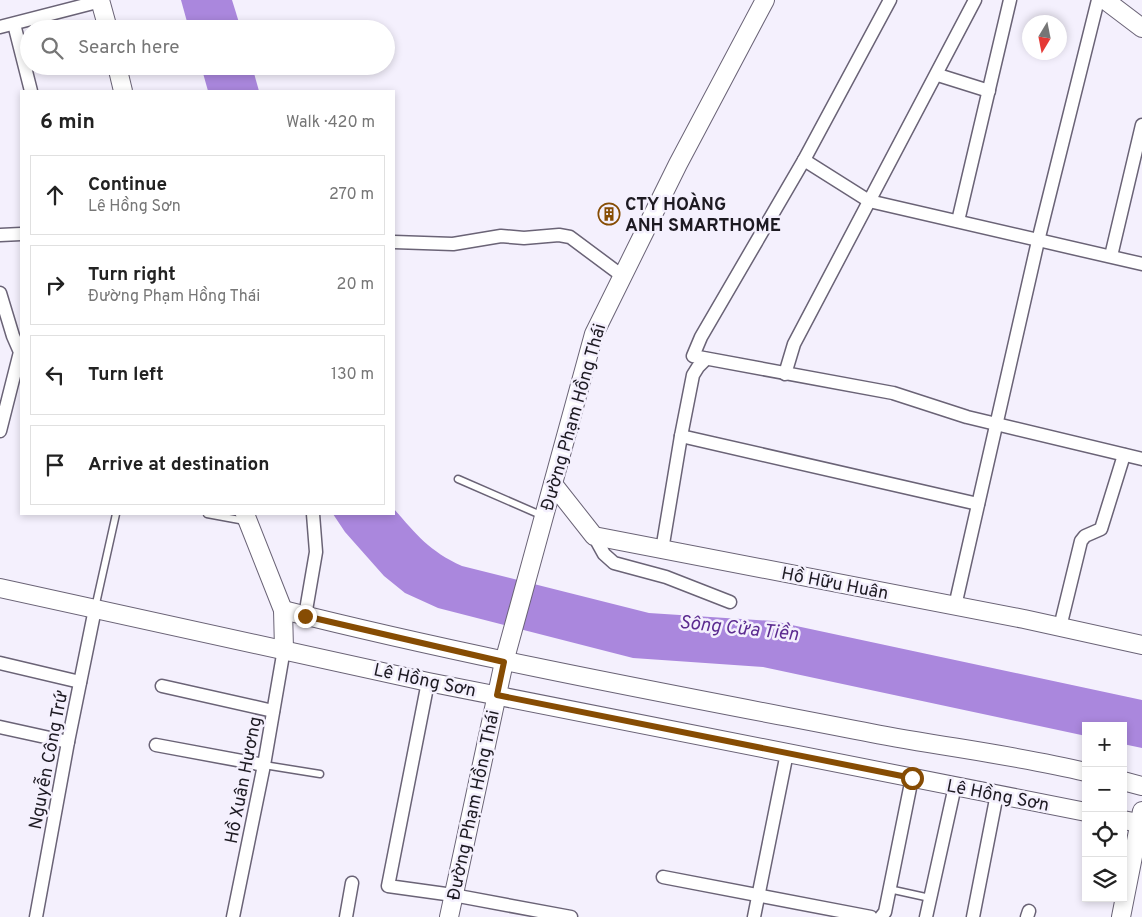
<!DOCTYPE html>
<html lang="en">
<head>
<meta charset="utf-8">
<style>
	body { margin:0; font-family:Overpass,sans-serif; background:#f6f6f6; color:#222 }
	.controls { position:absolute; right:15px; bottom:15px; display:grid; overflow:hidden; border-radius:0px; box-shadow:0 2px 8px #0003 }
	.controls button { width:45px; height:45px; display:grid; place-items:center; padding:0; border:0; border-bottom:1px solid #e0e0e0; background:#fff; color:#222; font:25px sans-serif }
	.compass { position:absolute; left:1022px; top:15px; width:45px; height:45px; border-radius:50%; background:#fff; box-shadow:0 2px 8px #0003; rotate:190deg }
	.stop { position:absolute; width:15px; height:15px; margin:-11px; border:4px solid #864c03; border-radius:50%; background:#fff }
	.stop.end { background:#864c03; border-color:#fff; box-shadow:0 1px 5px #0008 }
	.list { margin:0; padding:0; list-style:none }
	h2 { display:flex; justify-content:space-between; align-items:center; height:65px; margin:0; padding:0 20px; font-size:21px }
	h2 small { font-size:16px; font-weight:400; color:#767676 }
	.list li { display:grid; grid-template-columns:32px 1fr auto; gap:15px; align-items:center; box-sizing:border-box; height:80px; margin:0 10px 10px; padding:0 10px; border:1px solid #e0e0e0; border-radius:0px }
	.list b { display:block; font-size:19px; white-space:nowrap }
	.list p { margin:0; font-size:16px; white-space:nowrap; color:#767676 }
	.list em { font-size:16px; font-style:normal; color:#767676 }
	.icon { flex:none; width:28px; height:28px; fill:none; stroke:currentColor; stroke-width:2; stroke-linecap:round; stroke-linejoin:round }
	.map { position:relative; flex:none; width:1142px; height:917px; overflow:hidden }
	.search { position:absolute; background:#fff; box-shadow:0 2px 8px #0003; left:20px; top:20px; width:375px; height:55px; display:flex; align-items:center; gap:12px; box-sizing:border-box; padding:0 18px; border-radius:28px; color:#767676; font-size:19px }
	.panel { position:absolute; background:#fff; box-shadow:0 2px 8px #0003; left:20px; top:90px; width:375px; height:425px; border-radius:0px }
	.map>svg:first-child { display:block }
	.water { fill:#aa87dd }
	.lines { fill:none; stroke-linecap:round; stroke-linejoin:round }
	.lane-casing { stroke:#6a6376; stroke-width:9 }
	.street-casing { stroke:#6a6376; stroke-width:15 }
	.secondary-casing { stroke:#6a6376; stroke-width:20 }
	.lane { stroke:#fff; stroke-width:6 }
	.street { stroke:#fff; stroke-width:12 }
	.secondary { stroke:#fff; stroke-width:18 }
	.route { stroke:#864c03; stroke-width:6 }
	.labels { text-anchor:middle; stroke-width:5; stroke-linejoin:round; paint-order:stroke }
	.poi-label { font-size:18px; font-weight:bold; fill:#1d1a22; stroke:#f4f0fd; text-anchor:start }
	.street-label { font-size:18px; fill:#1d1a22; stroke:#f4f0fd }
	.water-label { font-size:19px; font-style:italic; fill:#5c2c90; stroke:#f4f0fd }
</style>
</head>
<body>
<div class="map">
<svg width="1142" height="917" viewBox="0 0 1142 917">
	<rect width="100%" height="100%" fill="#f4f0fd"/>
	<!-- water -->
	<g class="water">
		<path d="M181,0H232L241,29H189Z"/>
		<path d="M201,66H252L259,91H208Z"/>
		<path d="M394,509C417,535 429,551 462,566L649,613L773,621L1142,700V748L1123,744V726H1086V736L763,667L633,658L438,608L405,593L384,576L345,532L333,514H394Z"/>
	</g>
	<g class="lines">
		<!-- lane casing -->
		<g class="lane-casing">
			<g id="lane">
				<path d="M458,479L543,516"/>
				<path d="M207,514L245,521"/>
				<path d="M95,608L116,514"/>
				<path d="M264,765L320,774"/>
				<path d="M889,889L930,898"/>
			</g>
		</g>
		<!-- street casing -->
		<g class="street-casing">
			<g id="street">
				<path d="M14,24L31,91"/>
				<path d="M0,27L101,1"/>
				<path d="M938,75L989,91"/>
				<path d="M804,160L890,0"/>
				<path d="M958,221L1010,0"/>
				<path d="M0,235L21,234"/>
				<path d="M394,242L453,244L501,236L524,238L559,235L570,237L621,275"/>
				<path d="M1111,256L1142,125"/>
				<path d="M1142,264L869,201L804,160L701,337L693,356L893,393L967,417L1142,459"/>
				<path d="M0,293L13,336L20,352L0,431"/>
				<path d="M785,374L794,344L975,0"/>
				<path d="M681,436L978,504"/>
				<path d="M594,536L604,554L614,563L666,577L730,602"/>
				<path d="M662,550L681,436L693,375L698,367L706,359"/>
				<path d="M955,606L1038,241L1098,0"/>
				<path d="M305,616L316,552L313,514"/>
				<path d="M1060,627L1081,541L1085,536L1101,529L1124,455"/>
				<path d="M0,663L80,682"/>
				<path d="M428,682L388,886L453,895L571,917"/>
				<path d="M162,686L273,711"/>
				<path d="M0,727L68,742"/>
				<path d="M156,745L264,765"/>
				<path d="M663,877L871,917"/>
				<path d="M36,917L68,742L95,609"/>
				<path d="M233,917L264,765L284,649"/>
				<path d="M346,917L352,883"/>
				<path d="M754,917L787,753"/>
				<path d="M881,917L885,912L912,778"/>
				<path d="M926,917L955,786"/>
				<path d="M973,917L997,794"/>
				<path d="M1027,917L1029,911"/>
			</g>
		</g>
		<!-- secondary casing -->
		<g class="secondary-casing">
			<g id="secondary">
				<path d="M100,0L108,29"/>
				<path d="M1105,0L1142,28"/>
				<path d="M117,66L123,91"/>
				<path d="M553,484L594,536L1024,619L1142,645"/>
				<path d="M245,514L283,610L284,649"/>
				<path d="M0,588L428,682L1086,812"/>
				<path d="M283,610C478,659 675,695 871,733C943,747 1015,755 1086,772"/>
				<path d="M1123,781L1142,786"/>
				<path d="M1123,820L1139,823"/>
				<path d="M449,917L504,662L594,334L678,164L765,0"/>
				<path d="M1121,917L1142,811"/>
			</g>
		</g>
		<!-- lane -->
		<use href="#lane" class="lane"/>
		<!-- street -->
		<use href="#street" class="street"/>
		<!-- secondary -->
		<use href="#secondary" class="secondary"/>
	</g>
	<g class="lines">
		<!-- route -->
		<path class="route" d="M305,616L504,662L497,695L912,778"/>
	</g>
	<!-- icons -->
	<defs>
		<g id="building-ring" transform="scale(1.125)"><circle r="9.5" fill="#f4f0fd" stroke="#864c03" stroke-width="1.5"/><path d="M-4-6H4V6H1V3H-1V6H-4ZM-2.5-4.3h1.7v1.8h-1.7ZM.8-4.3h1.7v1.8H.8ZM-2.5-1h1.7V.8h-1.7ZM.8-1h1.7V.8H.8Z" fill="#864c03"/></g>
	</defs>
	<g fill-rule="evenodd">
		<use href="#building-ring" x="609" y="214"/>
	</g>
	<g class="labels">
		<!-- poi labels -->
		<g class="poi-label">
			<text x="625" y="210">CTY HOÀNG<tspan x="625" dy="21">ANH SMARTHOME</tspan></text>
		</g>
		<!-- street labels -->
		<g class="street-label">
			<text transform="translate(573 417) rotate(-74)" y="6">Đường Phạm Hồng Thái</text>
			<text transform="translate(835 583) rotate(11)" y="6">Hồ Hữu Huân</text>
			<text transform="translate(425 680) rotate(12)" y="6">Lê Hồng Sơn</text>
			<text transform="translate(48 760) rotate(-79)" y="6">Nguyễn Công Trứ</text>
			<text transform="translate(243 780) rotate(-79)" y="6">Hồ Xuân Hương</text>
			<text transform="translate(998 795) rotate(11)" y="6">Lê Hồng Sơn</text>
			<text transform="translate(473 805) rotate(-78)" y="6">Đường Phạm Hồng Thái</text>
		</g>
		<!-- water labels -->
		<g class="water-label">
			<text transform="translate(739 627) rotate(6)" y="7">Sông Cửa Tiền</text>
		</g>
	</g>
</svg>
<div class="controls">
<button>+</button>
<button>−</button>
<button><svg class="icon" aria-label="locate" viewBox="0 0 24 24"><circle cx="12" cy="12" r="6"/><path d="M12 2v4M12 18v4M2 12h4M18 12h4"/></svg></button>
<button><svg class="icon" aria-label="layers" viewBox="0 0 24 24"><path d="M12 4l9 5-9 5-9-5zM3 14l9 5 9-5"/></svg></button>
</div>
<svg class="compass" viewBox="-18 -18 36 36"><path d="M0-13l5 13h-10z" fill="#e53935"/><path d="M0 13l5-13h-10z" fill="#767676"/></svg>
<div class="stop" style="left:912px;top:778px"></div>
<div class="stop end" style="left:305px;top:616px"></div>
<div class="search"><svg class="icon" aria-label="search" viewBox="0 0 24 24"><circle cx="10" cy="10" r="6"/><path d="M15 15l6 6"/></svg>Search here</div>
<section class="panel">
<h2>6 min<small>Walk · 420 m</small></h2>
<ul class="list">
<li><svg class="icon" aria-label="ahead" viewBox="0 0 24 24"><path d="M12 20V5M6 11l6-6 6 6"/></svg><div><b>Continue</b><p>Lê Hồng Sơn</p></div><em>270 m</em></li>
<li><svg class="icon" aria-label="right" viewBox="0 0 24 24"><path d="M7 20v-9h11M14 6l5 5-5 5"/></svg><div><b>Turn right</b><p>Đường Phạm Hồng Thái</p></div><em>20 m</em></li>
<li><svg class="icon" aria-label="left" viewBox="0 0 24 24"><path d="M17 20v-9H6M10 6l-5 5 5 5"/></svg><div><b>Turn left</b></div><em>130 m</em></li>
<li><svg class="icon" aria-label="arrive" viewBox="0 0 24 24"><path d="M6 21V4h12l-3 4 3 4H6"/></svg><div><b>Arrive at destination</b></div></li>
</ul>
</section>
</div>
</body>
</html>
